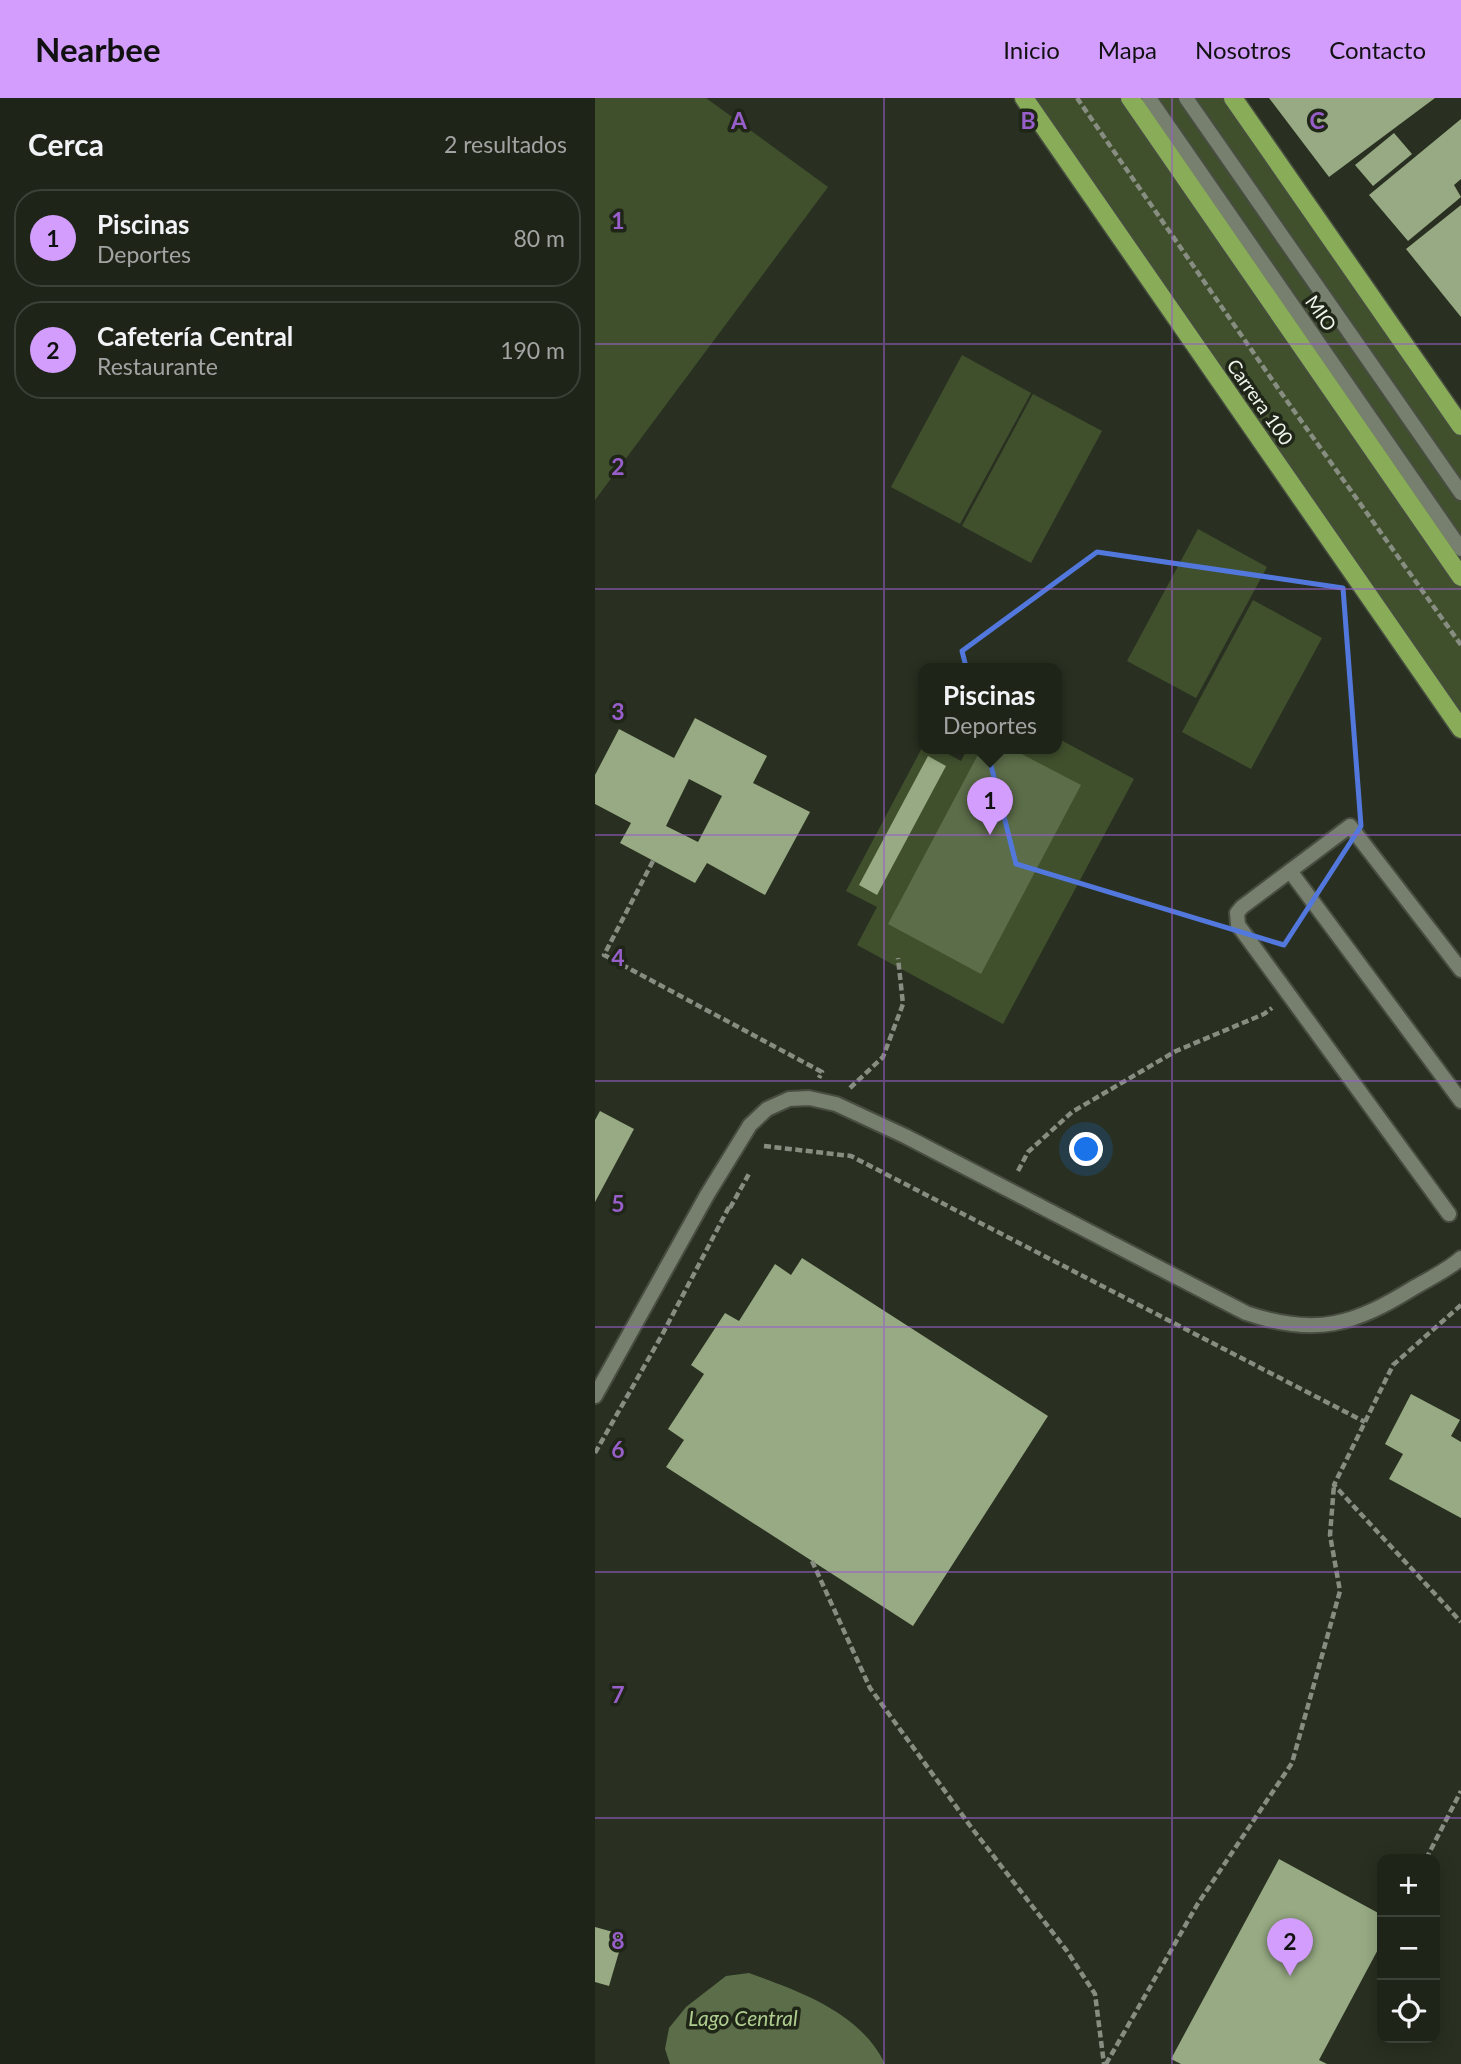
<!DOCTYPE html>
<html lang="es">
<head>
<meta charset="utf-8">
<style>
	body { margin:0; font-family:Lato,sans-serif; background:#272c22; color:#f1f3f6 }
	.controls { position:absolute; right:21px; bottom:21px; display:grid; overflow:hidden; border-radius:14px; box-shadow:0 4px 18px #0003 }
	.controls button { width:63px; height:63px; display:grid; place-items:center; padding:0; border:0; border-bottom:2px solid #3c4138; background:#1f2419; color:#f1f3f6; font:35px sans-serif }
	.you { position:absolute; left:492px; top:1052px; width:24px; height:24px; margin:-18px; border:5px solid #fff; border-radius:50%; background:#1a73e8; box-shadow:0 0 0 10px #1a73e833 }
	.badge { display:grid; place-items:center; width:46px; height:46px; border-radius:50%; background:#d29dfd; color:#111; font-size:23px; font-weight:700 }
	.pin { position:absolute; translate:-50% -58px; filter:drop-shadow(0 2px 4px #0008) }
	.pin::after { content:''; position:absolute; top:37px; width:24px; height:21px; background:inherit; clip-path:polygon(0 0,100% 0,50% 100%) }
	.popup { position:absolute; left:323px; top:565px; width:144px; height:91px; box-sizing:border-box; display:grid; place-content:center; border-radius:14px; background:#1f2419; filter:drop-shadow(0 2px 5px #0005); font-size:23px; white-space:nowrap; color:#a1a4a2 }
	.popup b { font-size:26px; color:#f1f3f6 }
	.popup::after { content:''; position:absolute; left:50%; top:100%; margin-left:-14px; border:14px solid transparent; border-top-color:#1f2419 }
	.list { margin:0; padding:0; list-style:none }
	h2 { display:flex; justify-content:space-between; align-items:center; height:91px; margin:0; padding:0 28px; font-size:30px }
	h2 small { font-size:23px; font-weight:400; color:#a1a4a2 }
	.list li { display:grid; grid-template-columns:46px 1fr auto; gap:21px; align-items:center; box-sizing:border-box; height:98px; margin:0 14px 14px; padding:0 14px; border:2px solid #3c4138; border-radius:28px }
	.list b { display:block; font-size:26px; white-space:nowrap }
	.list p { margin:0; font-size:23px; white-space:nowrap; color:#a1a4a2 }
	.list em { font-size:23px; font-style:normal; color:#a1a4a2 }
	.icon { flex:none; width:38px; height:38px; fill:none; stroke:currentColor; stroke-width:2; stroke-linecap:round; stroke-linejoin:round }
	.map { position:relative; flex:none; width:866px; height:1966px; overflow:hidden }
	header { display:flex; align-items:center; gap:42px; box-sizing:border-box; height:98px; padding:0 35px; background:#d29dfd; color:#111 }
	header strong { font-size:33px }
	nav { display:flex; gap:38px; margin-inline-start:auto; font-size:24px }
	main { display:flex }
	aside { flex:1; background:#1f2419 }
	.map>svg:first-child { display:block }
	.green { fill:#40502d }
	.water { fill:#5c6d49 }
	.building { fill:#97aa83; fill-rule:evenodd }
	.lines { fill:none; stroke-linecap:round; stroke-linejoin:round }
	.lane-casing { stroke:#474d40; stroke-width:18 }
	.primary-casing { stroke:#474d40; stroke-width:21 }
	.path { stroke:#878d80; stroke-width:4.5; stroke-dasharray:7 3.5; stroke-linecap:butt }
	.lane { stroke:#777f6f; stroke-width:14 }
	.primary { stroke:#88ac57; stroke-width:18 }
	.marked { fill:none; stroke:#5278dd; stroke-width:5; stroke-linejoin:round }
	.grid { fill:none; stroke:#985eca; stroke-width:2; stroke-opacity:0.55 }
	.labels { text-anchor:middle; stroke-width:7; stroke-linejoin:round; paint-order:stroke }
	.street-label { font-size:19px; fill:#f0f5ec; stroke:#1f2618 }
	.water-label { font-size:21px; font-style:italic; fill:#afcc8f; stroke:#1f2618 }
	.grid-label { font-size:23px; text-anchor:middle; font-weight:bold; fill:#985eca; stroke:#1f2618; stroke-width:7; stroke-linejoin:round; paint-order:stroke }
</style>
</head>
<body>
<header>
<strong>Nearbee</strong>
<nav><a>Inicio</a><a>Mapa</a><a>Nosotros</a><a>Contacto</a></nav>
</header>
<main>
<aside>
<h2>Cerca<small>2 resultados</small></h2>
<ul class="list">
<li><span class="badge">1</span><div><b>Piscinas</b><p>Deportes</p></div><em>80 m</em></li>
<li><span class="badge">2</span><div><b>Cafetería Central</b><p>Restaurante</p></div><em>190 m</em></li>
</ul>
</aside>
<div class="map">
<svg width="866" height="1966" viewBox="0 0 866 1966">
	<rect width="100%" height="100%" fill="#293021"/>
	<!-- green -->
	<g class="green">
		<path d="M0,0H111L233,89L0,402Z"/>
		<path d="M429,0H638L866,328V631Z"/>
		<path d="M367,257L436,295L365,426L296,389Z"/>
		<path d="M438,296L507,333L436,465L367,428Z"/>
		<path d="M603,431L672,469L601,600L532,563Z"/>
		<path d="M658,502L727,540L656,671L587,634Z"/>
		<path d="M462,640L539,681L408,926L262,847L282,809L251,793L328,648V651H344L366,663L372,651H462Z"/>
	</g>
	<!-- water -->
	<g class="water">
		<path d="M386,651H417L486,687L386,876L293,826Z"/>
		<path d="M154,1875C205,1894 265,1914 290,1966H75L70,1951L74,1930L91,1909L131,1878Z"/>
	</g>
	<!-- building -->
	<g class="building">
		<path d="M674,0H840L734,79Z"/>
		<path d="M866,21V81L859,87L866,99L813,143L774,97Z"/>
		<path d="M799,35L817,56L778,88L760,67Z"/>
		<path d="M866,107V219L811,151Z"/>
		<path d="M100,620L172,658L158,685L215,714L170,797L112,765L100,785L25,745L36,725L0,706V677L24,631L79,660ZM94,681L127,698L103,744L71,728Z"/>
		<path d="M333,658L351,668L282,797L264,787Z"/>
		<path d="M5,1013L39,1031L0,1104V1022Z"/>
		<path d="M207,1160L453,1318L318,1528L71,1369L89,1342L73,1331L109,1276L96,1267L130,1215L144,1223L180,1166L196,1177Z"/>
		<path d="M816,1296L865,1322L856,1338L866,1344V1420L794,1381L808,1356L790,1346Z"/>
		<path d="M684,1761L787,1817V1844L724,1962L732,1966H586L576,1961Z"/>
		<path d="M0,1829L29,1837L14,1888L0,1884Z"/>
	</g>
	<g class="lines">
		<!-- lane casing -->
		<g class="lane-casing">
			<g id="lane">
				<path d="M554,0L866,451"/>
				<path d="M591,0L866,395"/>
				<path d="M695,773L647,809L642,815L643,827L854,1116"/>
				<path d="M866,872L755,728L695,773L866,1003"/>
				<path d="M0,1298L112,1097L155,1027L172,1011L194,1001L214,1000L241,1006L310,1038L651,1215C721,1239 759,1227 820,1189C835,1180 853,1172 866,1160"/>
			</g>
		</g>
		<!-- primary casing -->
		<g class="primary-casing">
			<g id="primary">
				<path d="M429,0L866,631"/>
				<path d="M535,0L866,479"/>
				<path d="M638,0L866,328"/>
			</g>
		</g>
		<!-- path -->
		<g class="path">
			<path d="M482,0L687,296L866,547"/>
			<path d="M58,763L9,857L227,974L224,980"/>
			<path d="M255,990L288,959L308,906L303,860"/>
			<path d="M169,1048L256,1058L770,1324"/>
			<path d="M423,1073L433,1054L477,1014L581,953L669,916L677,910"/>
			<path d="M135,1110L155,1074"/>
			<path d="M866,1207L798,1267L739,1387L866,1524"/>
			<path d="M0,1355L67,1237L134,1109"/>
			<path d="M217,1463L275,1590L376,1729L472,1853L500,1896L509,1966"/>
			<path d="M831,1761L866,1693"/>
			<path d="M511,1966L602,1807L697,1665L745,1493L735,1437L739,1387"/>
		</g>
		<!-- lane -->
		<use href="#lane" class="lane"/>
		<!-- primary -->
		<use href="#primary" class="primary"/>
	</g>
	<!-- marked area -->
	<path class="marked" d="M502,454L748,490L766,728L689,847L421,766L367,553Z"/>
	<!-- grid -->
	<path class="grid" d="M289,0V1966M577,0V1966M0,246H866M0,491H866M0,737H866M0,983H866M0,1229H866M0,1474H866M0,1720H866"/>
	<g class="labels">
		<!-- street labels -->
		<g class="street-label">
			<text transform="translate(726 215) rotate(55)" y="7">MIO</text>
			<text transform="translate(665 304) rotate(55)" y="7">Carrera 100</text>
		</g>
		<!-- water labels -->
		<g class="water-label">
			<text x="148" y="1928">Lago Central</text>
		</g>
	</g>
	<g class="grid-label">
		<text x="144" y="31">A</text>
		<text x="433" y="31">B</text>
		<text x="722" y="31">C</text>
		<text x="23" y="131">1</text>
		<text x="23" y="377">2</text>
		<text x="23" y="622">3</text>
		<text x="23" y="868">4</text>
		<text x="23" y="1114">5</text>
		<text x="23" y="1360">6</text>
		<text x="23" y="1605">7</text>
		<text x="23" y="1851">8</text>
	</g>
</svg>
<div class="controls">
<button>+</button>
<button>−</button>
<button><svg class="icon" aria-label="locate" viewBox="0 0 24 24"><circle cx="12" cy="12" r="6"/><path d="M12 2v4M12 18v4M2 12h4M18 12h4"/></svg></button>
</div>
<div class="you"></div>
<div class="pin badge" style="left:395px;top:737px">1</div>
<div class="popup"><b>Piscinas</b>Deportes</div>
<div class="pin badge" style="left:695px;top:1878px">2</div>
</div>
</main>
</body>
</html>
